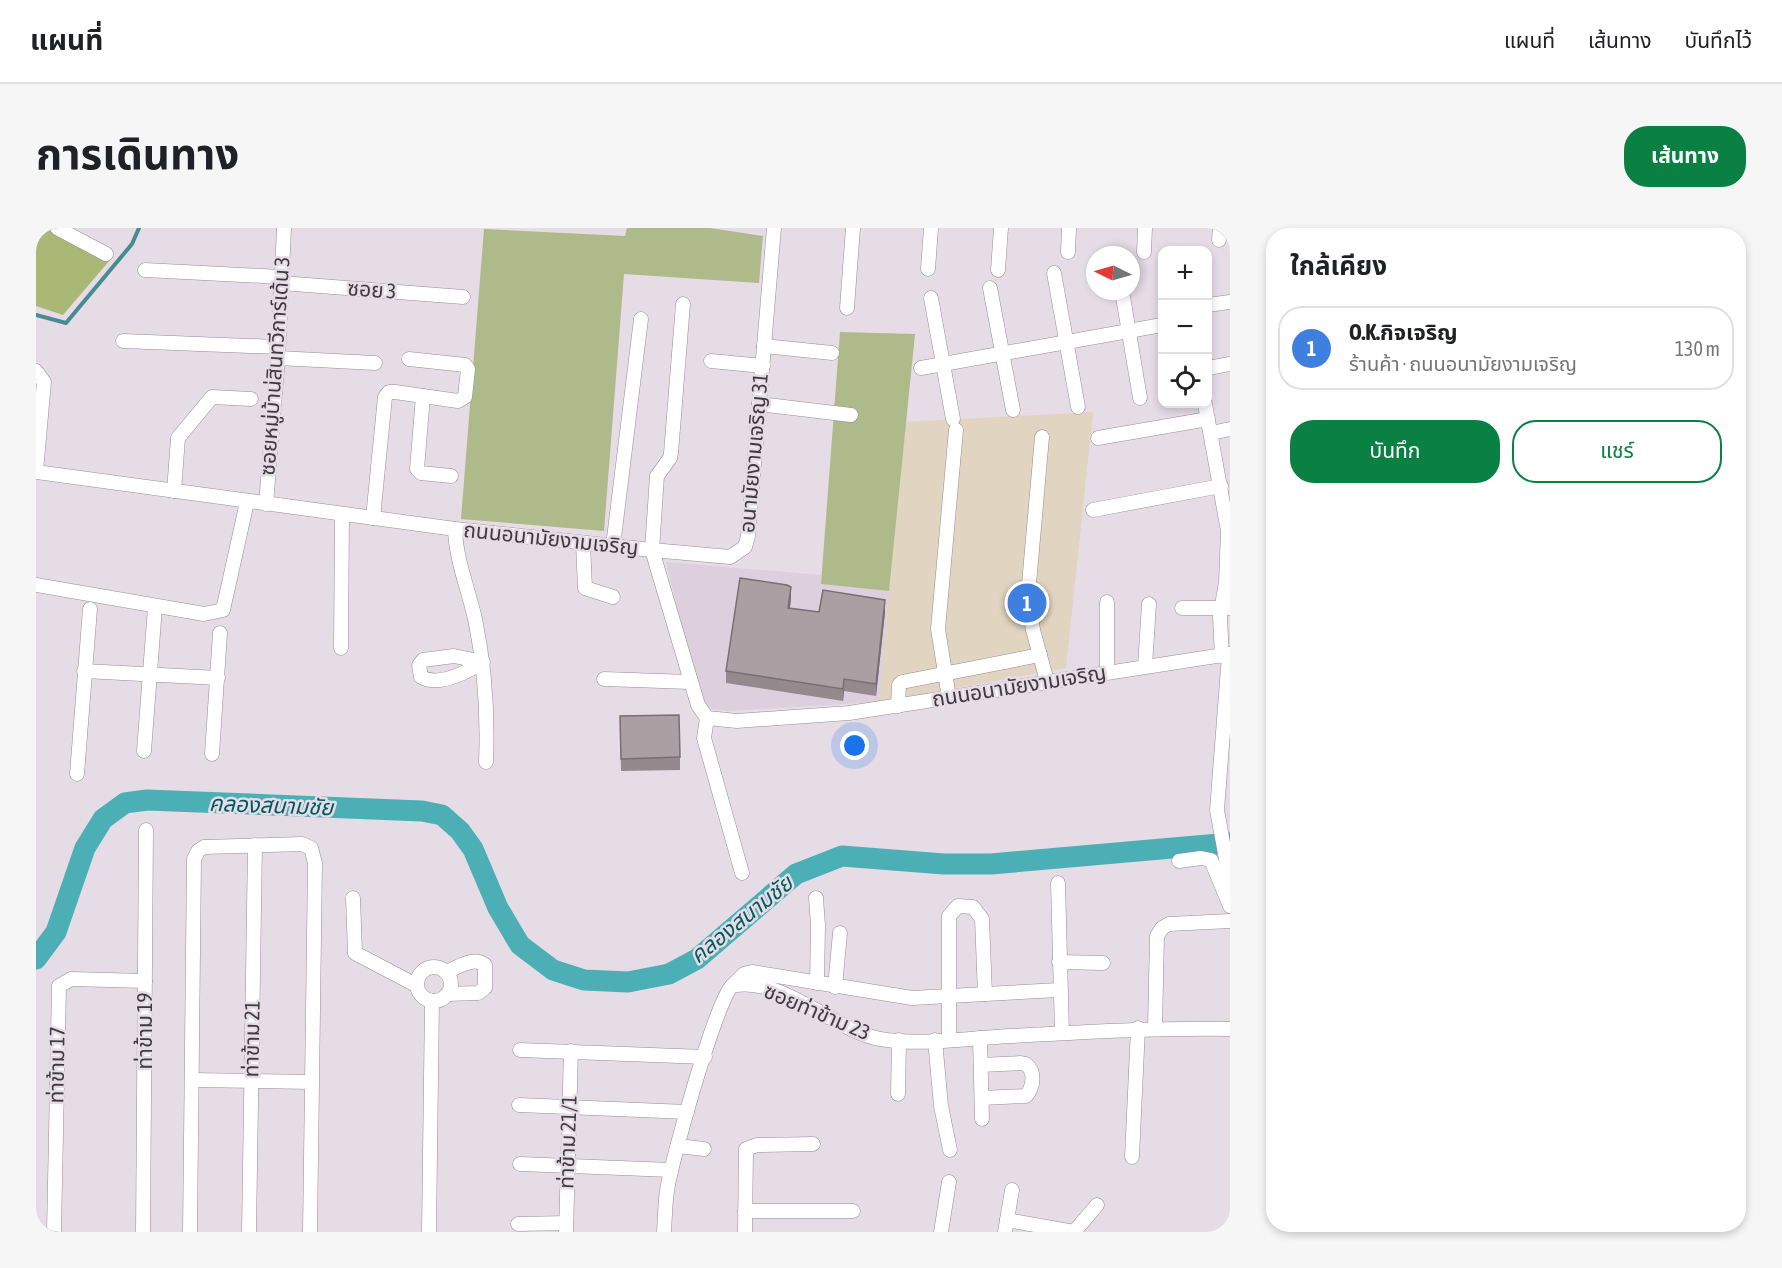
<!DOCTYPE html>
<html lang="th">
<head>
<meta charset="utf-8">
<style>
	body { margin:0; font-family:"Asap Condensed","Noto Sans Thai",sans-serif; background:#f6f6f6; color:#202124 }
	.controls { position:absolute; right:18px; top:18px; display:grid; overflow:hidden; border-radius:12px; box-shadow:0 3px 9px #0003 }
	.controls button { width:54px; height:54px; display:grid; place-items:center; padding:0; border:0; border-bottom:2px solid #e0e0e0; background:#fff; color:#202124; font:30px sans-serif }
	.compass { position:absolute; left:1050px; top:18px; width:54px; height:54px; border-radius:50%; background:#fff; box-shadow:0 3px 9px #0003; rotate:275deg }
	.you { position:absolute; left:819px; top:518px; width:21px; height:21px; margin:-15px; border:4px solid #fff; border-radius:50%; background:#1a73e8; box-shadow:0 0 0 9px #1a73e833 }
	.badge { display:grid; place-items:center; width:39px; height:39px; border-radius:50%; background:#0b8043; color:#fff; font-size:20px; font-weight:700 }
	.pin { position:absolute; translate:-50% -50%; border:3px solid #fff; box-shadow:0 2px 6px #0006 }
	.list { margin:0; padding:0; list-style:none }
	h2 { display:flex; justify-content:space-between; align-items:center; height:78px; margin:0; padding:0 24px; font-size:26px }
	h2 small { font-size:20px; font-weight:400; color:#757577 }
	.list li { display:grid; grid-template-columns:39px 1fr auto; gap:18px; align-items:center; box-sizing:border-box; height:84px; margin:0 12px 12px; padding:0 12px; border:2px solid #e0e0e0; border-radius:24px }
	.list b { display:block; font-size:22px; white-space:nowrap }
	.list p { margin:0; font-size:20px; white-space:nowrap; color:#757577 }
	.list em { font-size:20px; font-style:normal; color:#757577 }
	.actions { display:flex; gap:12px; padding:18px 24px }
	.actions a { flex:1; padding:14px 0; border:2px solid #0b8043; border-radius:24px; text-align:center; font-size:21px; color:#0b8043 }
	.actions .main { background:#0b8043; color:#fff }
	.icon { flex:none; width:33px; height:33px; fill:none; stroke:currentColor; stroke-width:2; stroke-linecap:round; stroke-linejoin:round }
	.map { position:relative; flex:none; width:1194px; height:1004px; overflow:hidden; border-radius:24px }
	header { display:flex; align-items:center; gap:36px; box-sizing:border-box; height:84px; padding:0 30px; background:#fff; border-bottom:2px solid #e0e0e0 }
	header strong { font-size:28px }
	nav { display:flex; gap:33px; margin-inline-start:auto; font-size:21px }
	.intro { display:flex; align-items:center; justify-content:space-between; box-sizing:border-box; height:144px; padding:0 36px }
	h1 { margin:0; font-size:42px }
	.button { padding:15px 27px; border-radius:24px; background:#0b8043; color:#fff; font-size:21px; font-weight:700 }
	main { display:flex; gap:36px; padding:0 36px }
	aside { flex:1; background:#fff; border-radius:24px; box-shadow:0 3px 9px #0003 }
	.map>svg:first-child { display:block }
	.commercial { fill:#e1d4c0 }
	.built { fill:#decfdf }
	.green { fill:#afba8a }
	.forest { fill:#a9b874 }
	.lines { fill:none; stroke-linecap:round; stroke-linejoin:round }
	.stream { stroke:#488c92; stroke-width:4 }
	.river { stroke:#4cafb6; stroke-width:21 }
	.minor-casing { stroke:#958c96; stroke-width:15 }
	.minor { stroke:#fff; stroke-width:14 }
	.wall { fill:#94898c }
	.shaded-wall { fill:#786f72 }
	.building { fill:#ac9fa3; stroke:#786f72; stroke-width:1.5 }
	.labels { text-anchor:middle; stroke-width:5; stroke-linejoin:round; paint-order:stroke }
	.street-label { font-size:21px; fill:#3e3a3e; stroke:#e5dce6 }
	.water-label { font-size:22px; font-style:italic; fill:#005b61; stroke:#e5dce6 }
</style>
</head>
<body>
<header>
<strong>แผนที่</strong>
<nav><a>แผนที่</a><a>เส้นทาง</a><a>บันทึกไว้</a></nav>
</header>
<div class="intro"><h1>การเดินทาง</h1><a class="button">เส้นทาง</a></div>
<main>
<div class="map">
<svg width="1194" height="1004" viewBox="0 0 1194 1004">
	<rect width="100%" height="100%" fill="#e5dce6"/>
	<!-- commercial -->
	<path class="commercial" d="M1057,184L1030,440L843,474L868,194Z"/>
	<!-- built -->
	<path class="built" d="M630,334L785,347V356L853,363L843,474L690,483L671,480L662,462Z"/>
	<!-- green -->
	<g class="green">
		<path d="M591,0H674L727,8L723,55L588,46L568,303L425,291L448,1L589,8Z"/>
		<path d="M804,104L879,106L853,363L785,356Z"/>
	</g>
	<!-- forest -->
	<path class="forest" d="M0,0H13L74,32L27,87L0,78Z"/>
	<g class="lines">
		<!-- stream -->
		<path class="stream" d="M0,87L30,95L96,16L103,0"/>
		<!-- river -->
		<path class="river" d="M0,731L20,704L49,620L67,591L89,575L111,572L386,583L406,587L424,603L437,621L462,680L484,717L517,742L548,752L592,754L633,746L661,731L760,646L806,628L908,636H955L1194,615"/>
		<!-- minor casing -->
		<g class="minor-casing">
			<g id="minor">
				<path d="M21,0L70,26"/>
				<path d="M1183,12L1184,0"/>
				<path d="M1032,24L1033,0"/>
				<path d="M1108,24L1109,0"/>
				<path d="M892,41L895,0"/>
				<path d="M109,42L245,49"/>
				<path d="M962,42L965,0"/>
				<path d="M1018,45L1042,179"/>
				<path d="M245,55L427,69"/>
				<path d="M954,60L977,182"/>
				<path d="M1086,63L1104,170"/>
				<path d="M895,70L917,191"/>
				<path d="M647,76L635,225L634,230L621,248L616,322L694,329L709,319L712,308L738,0"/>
				<path d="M1172,77L1194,74"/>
				<path d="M811,80L817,0"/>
				<path d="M87,113L242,119"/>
				<path d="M728,118L796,125"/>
				<path d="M242,130L339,135"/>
				<path d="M675,133L727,138"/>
				<path d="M885,140L1126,97"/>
				<path d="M1172,140L1194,136"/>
				<path d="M0,143L8,154L0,243"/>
				<path d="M387,168L381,241L385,245L415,248"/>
				<path d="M723,176L815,187"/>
				<path d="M1169,176L1192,303L1190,354L1184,389L1186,428"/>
				<path d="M1175,205L1194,201"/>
				<path d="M1006,209L992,367L997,402L1011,453"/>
				<path d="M1062,210L1172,191"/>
				<path d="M0,244L419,301L616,322L662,477L671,490L701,493L813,485L1194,426"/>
				<path d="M138,263L142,210L176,169L215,171"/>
				<path d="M230,276L242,130L248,0"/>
				<path d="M1057,282L1185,258"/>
				<path d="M337,290L349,169L353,164H359L422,173L429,169L432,141L429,137L373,131"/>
				<path d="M419,301C420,332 432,360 439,391C449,439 452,485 450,534"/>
				<path d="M547,316L549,360L577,369"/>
				<path d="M577,318L605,91"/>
				<path d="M0,357L168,386L187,382L211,274"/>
				<path d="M1146,380H1192"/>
				<path d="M305,420L306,286"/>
				<path d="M1193,427L1181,582L1194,653"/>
				<path d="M418,428L447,434C431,444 403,459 385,449L383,437L387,432Z"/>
				<path d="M1109,438L1113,376"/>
				<path d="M48,443L182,450"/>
				<path d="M1071,444V374"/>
				<path d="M568,451L654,454"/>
				<path d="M913,470L902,401L920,202"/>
				<path d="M862,478L863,457L866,454L1004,427"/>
				<path d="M671,490L668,510L706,645"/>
				<path d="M108,523L119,379"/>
				<path d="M176,526L184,405"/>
				<path d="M41,546L54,381"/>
				<path d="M1143,633L1165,630L1175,632L1194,678"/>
				<path d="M1022,655L1026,805"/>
				<path d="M317,670L319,725L380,757"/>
				<path d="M780,670L782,697L781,755"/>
				<path d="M1023,734L1067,735"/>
				<circle cx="398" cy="756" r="17"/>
				<path d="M410,744C423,739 437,728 449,737V760L442,765L411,766"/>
				<path d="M696,758L708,746L716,744L876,770L1023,762"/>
				<path d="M799,759L804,705"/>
				<path d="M1119,800L1121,708L1126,700L1133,696L1194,693"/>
				<path d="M944,810L946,891"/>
				<path d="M899,812L905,878L914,922"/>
				<path d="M913,812V688L922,678L937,679L946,691L949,766"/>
				<path d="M484,822L669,829"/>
				<path d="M945,837L985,835L990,836C1000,844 997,860 990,868L946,870"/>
				<path d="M158,852L275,854"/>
				<path d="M862,866L863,812"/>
				<path d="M483,877L651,884"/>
				<path d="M642,918L668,921"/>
				<path d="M1096,929L1102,800"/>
				<path d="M484,936L635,942"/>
				<path d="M709,983H817"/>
				<path d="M971,992L1038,1004"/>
				<path d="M482,996L530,995"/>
				<path d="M18,1004L23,758L35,751L109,753"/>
				<path d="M107,1004L110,602"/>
				<path d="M154,1004L158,631L162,623L168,619L266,616L275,620L279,635L274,1004"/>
				<path d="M213,1004L219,617"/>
				<path d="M393,1004L396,773"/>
				<path d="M530,1004L535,823"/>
				<path d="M628,1004C629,990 629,976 631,963C635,934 680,773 696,758C743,746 801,804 844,811C886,818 933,810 975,808C1049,804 1121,800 1194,801"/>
				<path d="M709,1004L710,921L721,917L777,916"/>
				<path d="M905,1004L913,954"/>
				<path d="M969,1004L976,962"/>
				<path d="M1038,1004L1061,977"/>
			</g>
		</g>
		<!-- minor -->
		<use href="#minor" class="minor"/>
	</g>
	<!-- wall -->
	<g class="wall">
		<path d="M755,371L754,380L783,384H849L840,468L808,463L807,473L690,455V443Z"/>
		<path d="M584,488L644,529V542L585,543Z"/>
	</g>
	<!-- shaded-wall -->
	<g class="shaded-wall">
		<path d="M755,359V371L752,392V380Z"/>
		<path d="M849,372V384L840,468V456Z"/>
		<path d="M808,451V463L807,473V461Z"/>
	</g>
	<!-- building -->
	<g class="building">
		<path d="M704,350L751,357L755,359L752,380L783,384L787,362L849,372L840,456L808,451L807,461L690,443Z"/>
		<path d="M643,487L644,529L585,531L584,488Z"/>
	</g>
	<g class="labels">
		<!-- street labels -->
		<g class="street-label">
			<text transform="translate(336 62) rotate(4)" y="7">ซอย 3</text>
			<text transform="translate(239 138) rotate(-86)" y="7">ซอยหมู่บ้าน่สินทวีการ์เด้น 3</text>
			<text transform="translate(718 225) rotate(-85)" y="7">อนามัยงามเจริญ 31</text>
			<text transform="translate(515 311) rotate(6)" y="7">ถนนอนามัยงามเจริญ</text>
			<text transform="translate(983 458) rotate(-9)" y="7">ถนนอนามัยงามเจริญ</text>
			<text transform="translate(781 784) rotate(23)" y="7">ซอยท่าข้าม 23</text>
			<text transform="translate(109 803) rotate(-90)" y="7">ท่าข้าม 19</text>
			<text transform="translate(216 811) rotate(-89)" y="7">ท่าข้าม 21</text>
			<text transform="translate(21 837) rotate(-89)" y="7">ท่าข้าม 17</text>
			<text transform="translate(532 914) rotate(-88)" y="7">ท่าข้าม 21/1</text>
		</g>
		<!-- water labels -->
		<g class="water-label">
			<text transform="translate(235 577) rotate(2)" y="8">คลองสนามชัย</text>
			<text transform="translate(705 691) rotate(-39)" y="8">คลองสนามชัย</text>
		</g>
	</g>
</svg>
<div class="controls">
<button>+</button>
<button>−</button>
<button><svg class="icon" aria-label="locate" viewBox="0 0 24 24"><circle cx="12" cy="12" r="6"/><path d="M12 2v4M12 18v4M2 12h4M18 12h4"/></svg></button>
</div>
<svg class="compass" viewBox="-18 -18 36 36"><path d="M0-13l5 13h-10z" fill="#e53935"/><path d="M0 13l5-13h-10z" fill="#757577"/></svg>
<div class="you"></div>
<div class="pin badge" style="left:991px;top:375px;background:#3f7fe0">1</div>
</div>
<aside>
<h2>ใกล้เคียง<small></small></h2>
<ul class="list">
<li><span class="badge" style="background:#3f7fe0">1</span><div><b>O.K.กิจเจริญ</b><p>ร้านค้า · ถนนอนามัยงามเจริญ</p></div><em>130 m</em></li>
</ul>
<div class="actions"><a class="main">บันทึก</a><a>แชร์</a></div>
</aside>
</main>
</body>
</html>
